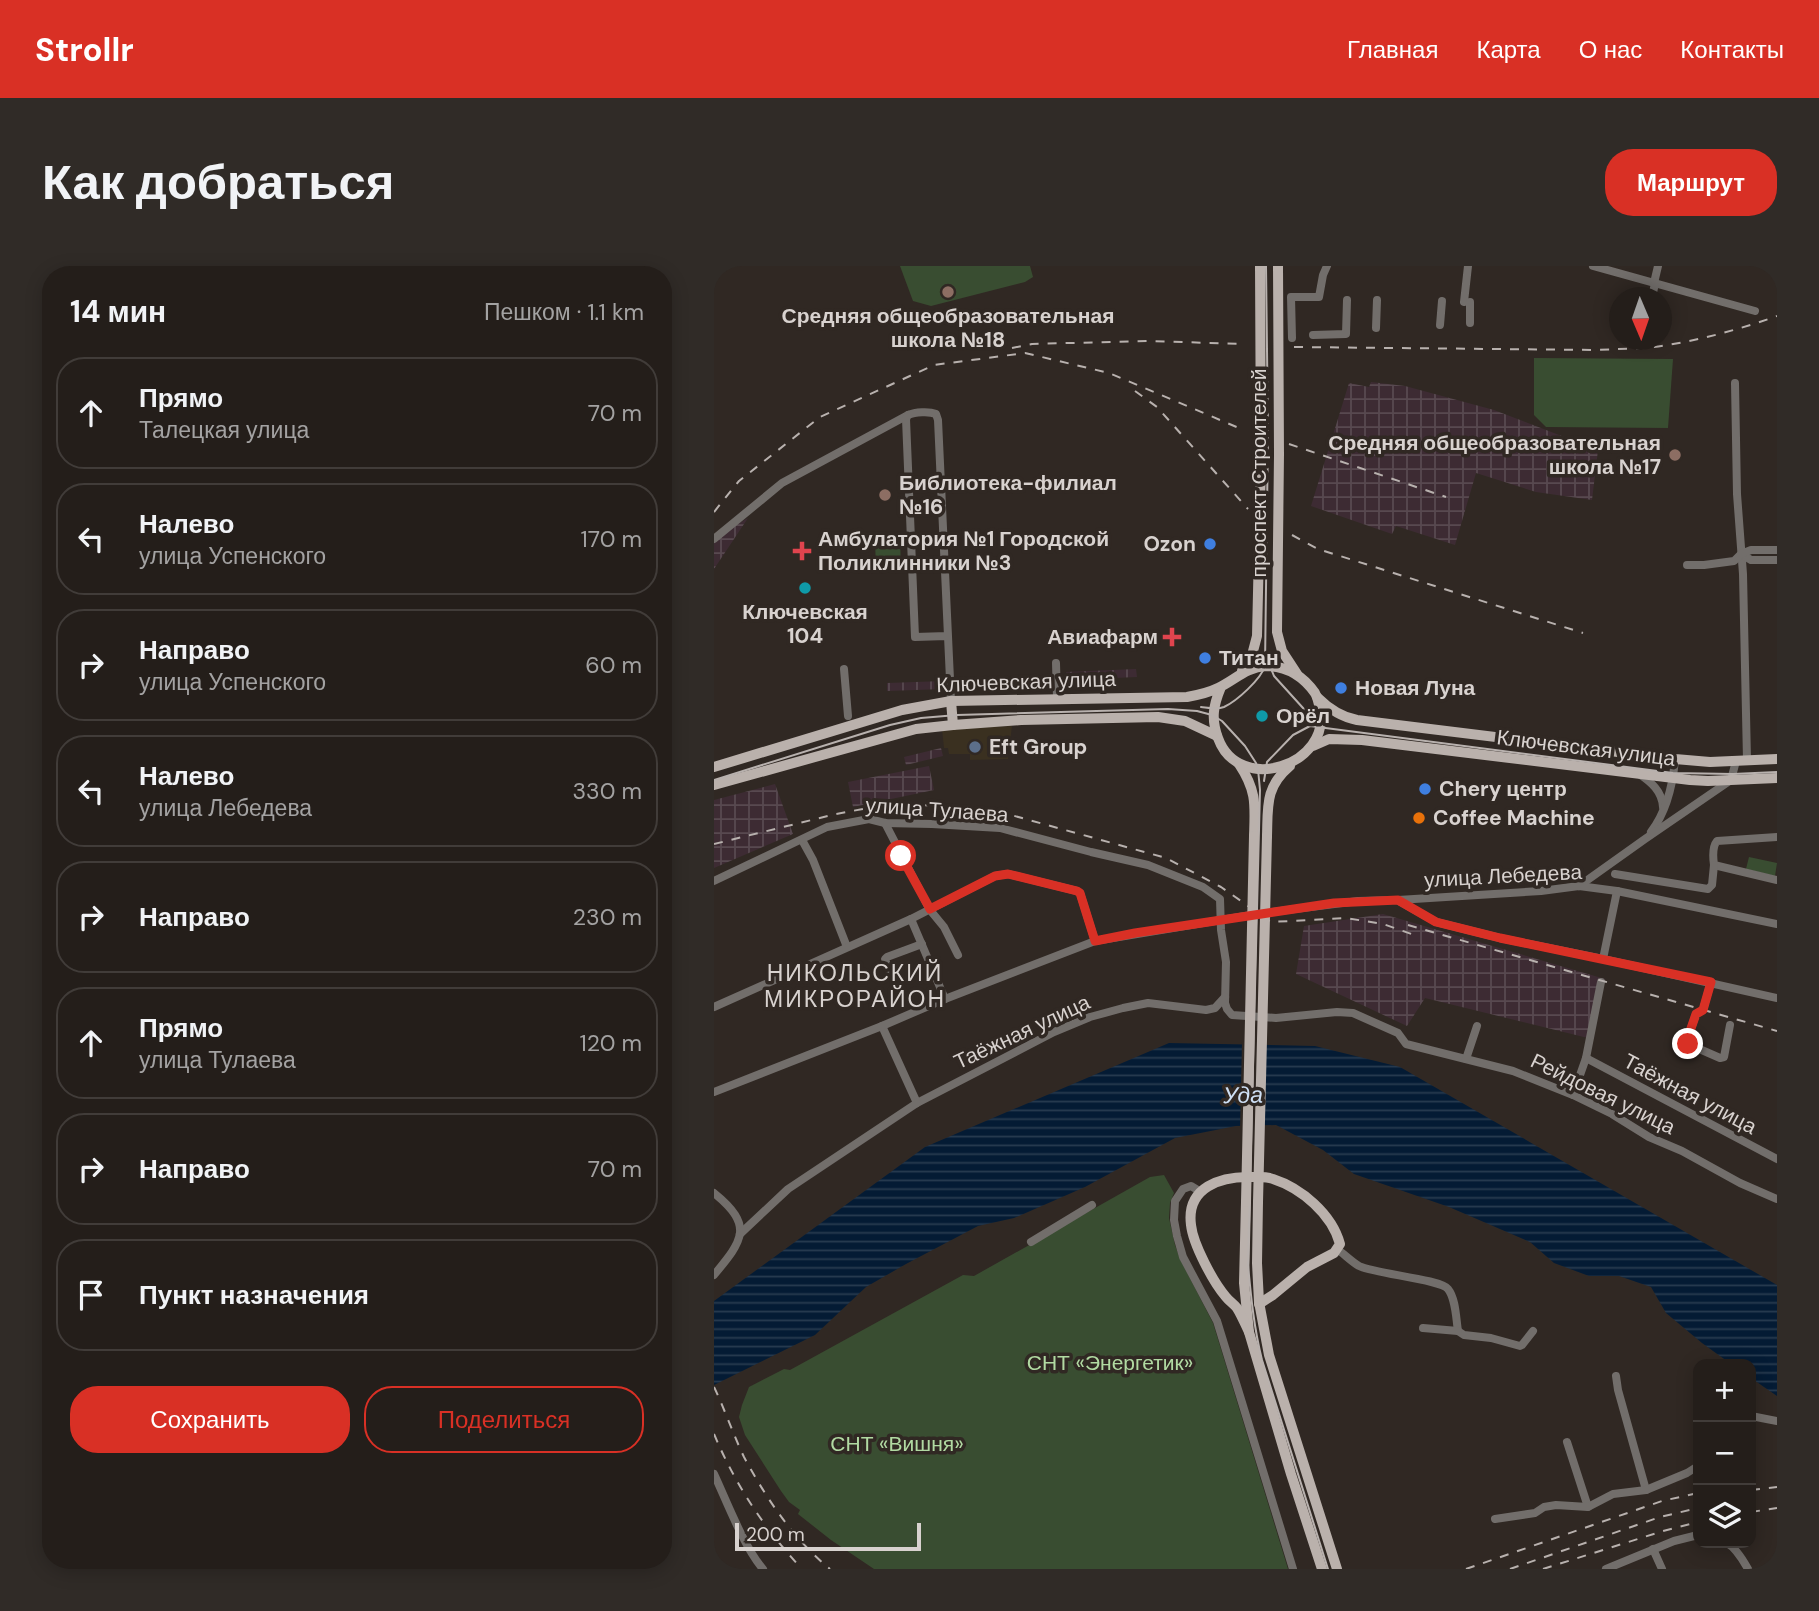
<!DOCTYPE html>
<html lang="ru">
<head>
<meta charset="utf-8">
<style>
	body { margin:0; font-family:"DM Sans",sans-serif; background:#302b27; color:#f1f3f6 }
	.controls { position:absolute; right:21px; bottom:21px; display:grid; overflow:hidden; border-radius:14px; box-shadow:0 4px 18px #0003 }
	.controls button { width:63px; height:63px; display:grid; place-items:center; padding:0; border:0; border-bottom:2px solid #413c39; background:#241e1a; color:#f1f3f6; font:35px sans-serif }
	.compass { position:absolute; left:895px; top:21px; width:63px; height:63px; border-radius:50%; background:#241e1a; box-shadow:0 4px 18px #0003; rotate:178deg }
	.scale { position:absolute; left:21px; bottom:18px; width:186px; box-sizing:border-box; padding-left:7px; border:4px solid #d8d2cf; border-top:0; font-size:19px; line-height:24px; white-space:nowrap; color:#d8d2cf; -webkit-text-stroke:5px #302823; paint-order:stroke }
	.stop { position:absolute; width:21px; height:21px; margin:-16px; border:5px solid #d93025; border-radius:50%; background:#fff }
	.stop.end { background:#d93025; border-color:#fff; box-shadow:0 2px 7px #0008 }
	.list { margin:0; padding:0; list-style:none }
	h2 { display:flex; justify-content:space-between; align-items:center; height:91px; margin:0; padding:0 28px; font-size:30px }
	h2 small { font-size:23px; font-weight:400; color:#a3a2a2 }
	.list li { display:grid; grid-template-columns:46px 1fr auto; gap:21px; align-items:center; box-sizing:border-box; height:112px; margin:0 14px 14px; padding:0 14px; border:2px solid #413c39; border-radius:28px }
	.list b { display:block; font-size:26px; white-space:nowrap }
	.list p { margin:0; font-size:23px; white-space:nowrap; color:#a3a2a2 }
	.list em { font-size:23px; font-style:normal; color:#a3a2a2 }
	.actions { display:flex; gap:14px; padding:21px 28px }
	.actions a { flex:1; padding:16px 0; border:2px solid #d93025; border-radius:28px; text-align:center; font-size:24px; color:#d93025 }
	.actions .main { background:#d93025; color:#fff }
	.icon { flex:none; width:38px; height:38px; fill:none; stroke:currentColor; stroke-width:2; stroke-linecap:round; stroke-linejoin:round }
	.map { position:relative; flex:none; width:1063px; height:1303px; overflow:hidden; border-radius:28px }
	header { display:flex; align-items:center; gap:42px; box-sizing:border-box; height:98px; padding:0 35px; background:#d93025; color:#fff }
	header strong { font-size:33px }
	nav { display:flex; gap:38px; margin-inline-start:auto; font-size:24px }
	.intro { display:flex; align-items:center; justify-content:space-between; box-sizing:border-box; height:168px; padding:0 42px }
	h1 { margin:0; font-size:49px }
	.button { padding:18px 32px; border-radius:28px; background:#d93025; color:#fff; font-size:24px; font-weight:700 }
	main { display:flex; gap:42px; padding:0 42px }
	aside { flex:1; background:#241e1a; border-radius:28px; box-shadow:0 4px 18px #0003 }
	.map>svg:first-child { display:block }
	.commercial { fill:#3a3020 }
	.industrial { fill:url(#industrial-grid) }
	.green { fill:#394d31 }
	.water { fill:url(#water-rules) }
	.pier { fill:#302823 }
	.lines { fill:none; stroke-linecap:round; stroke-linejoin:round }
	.minor { stroke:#726e6b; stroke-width:8 }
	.major { stroke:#bab1ac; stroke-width:10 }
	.tram { stroke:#b8b1ae; stroke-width:2 }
	.rail { stroke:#b8b1ae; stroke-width:2; stroke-dasharray:9 9; stroke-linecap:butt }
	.major-bridge { stroke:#bab1ac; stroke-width:10 }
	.route { stroke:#d93025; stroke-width:9 }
	.education-dot { fill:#8d6e63; stroke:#302823; stroke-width:2.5 }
	.shop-dot { fill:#3f7fe0; stroke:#302823; stroke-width:2.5 }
	.health-dot { fill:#e0444e; stroke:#302823; stroke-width:2.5 }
	.culture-dot { fill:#0f9aa8; stroke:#302823; stroke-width:2.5 }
	.service-dot { fill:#5c6f8a; stroke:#302823; stroke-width:2.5 }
	.food-dot { fill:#e8710a; stroke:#302823; stroke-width:2.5 }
	.labels { text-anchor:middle; stroke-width:7; stroke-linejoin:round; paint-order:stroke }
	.poi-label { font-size:21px; font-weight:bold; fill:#d8d2cf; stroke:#302823; text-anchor:start }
	.street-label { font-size:21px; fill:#d8d2cf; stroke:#302823 }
	.park-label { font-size:21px; fill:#b1daa2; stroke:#302823 }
	.neighbourhood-label { font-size:23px; letter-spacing:2px; fill:#d8d2cf; stroke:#302823 }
	.water-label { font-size:23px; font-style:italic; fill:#cedff4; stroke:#302823 }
</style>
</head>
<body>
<header>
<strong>Strollr</strong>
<nav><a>Главная</a><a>Карта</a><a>О нас</a><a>Контакты</a></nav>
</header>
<div class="intro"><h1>Как добраться</h1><a class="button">Маршрут</a></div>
<main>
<aside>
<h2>14 мин<small>Пешком · 1.1 km</small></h2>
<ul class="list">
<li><svg class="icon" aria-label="ahead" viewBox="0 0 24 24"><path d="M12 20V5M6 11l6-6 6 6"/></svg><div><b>Прямо</b><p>Талецкая улица</p></div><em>70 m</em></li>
<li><svg class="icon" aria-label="left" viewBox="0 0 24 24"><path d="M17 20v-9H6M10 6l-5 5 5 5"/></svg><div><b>Налево</b><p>улица Успенского</p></div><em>170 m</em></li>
<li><svg class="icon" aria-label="right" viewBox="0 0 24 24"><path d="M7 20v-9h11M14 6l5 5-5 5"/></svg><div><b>Направо</b><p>улица Успенского</p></div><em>60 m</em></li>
<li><svg class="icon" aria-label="left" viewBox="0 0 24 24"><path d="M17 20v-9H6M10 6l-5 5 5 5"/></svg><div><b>Налево</b><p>улица Лебедева</p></div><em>330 m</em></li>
<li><svg class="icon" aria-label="right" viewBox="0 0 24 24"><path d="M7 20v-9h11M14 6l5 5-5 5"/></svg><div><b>Направо</b></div><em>230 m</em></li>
<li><svg class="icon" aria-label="ahead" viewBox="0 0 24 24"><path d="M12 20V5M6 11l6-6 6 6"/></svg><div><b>Прямо</b><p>улица Тулаева</p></div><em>120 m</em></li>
<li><svg class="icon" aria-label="right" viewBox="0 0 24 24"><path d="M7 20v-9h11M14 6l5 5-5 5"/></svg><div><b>Направо</b></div><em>70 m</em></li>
<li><svg class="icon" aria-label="arrive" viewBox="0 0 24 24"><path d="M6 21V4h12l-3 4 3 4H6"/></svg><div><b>Пункт назначения</b></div></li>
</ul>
<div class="actions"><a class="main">Сохранить</a><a>Поделиться</a></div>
</aside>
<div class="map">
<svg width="1063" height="1303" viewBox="0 0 1063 1303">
	<defs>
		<pattern id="industrial-grid" width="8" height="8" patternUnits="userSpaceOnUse" patternTransform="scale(1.75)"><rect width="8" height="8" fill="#3d2b33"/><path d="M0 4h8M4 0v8" fill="none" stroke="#584950"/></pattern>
		<pattern id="water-rules" width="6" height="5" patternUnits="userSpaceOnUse" patternTransform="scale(1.75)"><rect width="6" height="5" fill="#041b34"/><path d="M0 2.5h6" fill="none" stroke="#283b50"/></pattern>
	</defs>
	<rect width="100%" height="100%" fill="#302823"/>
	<!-- commercial -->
	<path class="commercial" d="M298,460L294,493L256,494V488H235L234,482H230L228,463Z"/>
	<!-- industrial -->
	<g class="industrial">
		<path d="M657,116L691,120L780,144L884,184L878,234L822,226L762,207L741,279L682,260L678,268L597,240L635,117L655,121Z"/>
		<path d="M34,252L0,303V271Z"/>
		<path d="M422,403L423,411L353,414L352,406Z"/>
		<path d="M334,410L335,416L278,418V412Z"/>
		<path d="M230,415V423L173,425V417Z"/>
		<path d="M227,482L229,490L192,499L190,491Z"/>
		<path d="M215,500L220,524L139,541L134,516Z"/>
		<path d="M61,518L79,568L0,602V534Z"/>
		<path d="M669,648L891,713L878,773L711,732L693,760L582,708L590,660Z"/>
	</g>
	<!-- green -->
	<g class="green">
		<path d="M186,0H316L319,11L311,16L217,40L199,35Z"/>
		<path d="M820,92L959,93L954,162L832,161L820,149Z"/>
		<path d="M186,269L187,305L162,307L161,270Z"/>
		<path d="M1035,591L1063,597L1061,610L1032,603Z"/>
		<path d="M450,909L460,927L456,937L455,952L461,979L466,993L499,1057L574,1303H160L117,1274L84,1248L86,1244L75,1236L67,1225L31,1169L25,1151L28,1139L35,1121L70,1103L76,1104L249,1009L260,1010L436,911Z"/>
	</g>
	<!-- water -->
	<path class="water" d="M455,777L601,780L686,801L1063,1019V1130L1037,1112V1098H1017L988,1077L952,1047L937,1021L905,1010H875L840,997L816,976L735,941L640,908L609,884L562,859L522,860L461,872L371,921L300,952L264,960L192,998L152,1021L101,1069L0,1119V1035L211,881Z"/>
	<!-- pier -->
	<path class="pier" d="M528,775L551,776L549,863L526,864Z"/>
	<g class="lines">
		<!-- minor -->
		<g class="minor">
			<path d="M879,0L1041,45"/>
			<path d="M940,17L944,0"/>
			<path d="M938,32L941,17"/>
			<path d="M750,36L754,0"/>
			<path d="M756,57V36"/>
			<path d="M726,59L728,35"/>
			<path d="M662,62L663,34"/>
			<path d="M599,69L632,68L633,34"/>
			<path d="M578,72L577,31H605L609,9L613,0"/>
			<path d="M1021,117L1023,228L1029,308L1033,494"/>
			<path d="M0,273L68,217L194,149"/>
			<path d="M1027,288L1037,294H1063"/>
			<path d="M973,299H990L1020,295L1027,288L1037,284H1063"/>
			<path d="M233,370L201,371L192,153L194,149C201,146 215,145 222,148L224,154L237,435"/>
			<path d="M342,397L343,432"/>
			<path d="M130,403L134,450"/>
			<path d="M925,508C937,516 948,525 949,541"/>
			<path d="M171,557L216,644L230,661L244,689"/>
			<path d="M937,566C952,546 959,518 961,493"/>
			<path d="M1063,571L1003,575C998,581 999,592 1000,599L1063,614"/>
			<path d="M88,574L99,594L133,681"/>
			<path d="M901,608L994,623L998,619L1000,599"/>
			<path d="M0,615L113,561L155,553L171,557L218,558L286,562L377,586L434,599L489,621L506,633L507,664L512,696L511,737L513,743L518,749L562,752L623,746L639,747L684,767L692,778L799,805L859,829L898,848L935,871L968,885L1026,917L1063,933"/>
			<path d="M865,620L931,573L1017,514L1022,495"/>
			<path d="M685,635L722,656L786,672L889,693L1063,732"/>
			<path d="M197,653L231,733"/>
			<path d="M889,693L903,625"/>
			<path d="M176,708L171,693L173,691L208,678"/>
			<path d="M997,716L989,744L982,748L974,771V778L1006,792L1010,791L1016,759"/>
			<path d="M0,741L197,653L281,610L294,608L363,625L366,627L381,675"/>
			<path d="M168,760L203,837L340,766L376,751L409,742L434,737L492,744L501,742L511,731"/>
			<path d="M872,792L1063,893"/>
			<path d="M752,793L763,760"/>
			<path d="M0,826L168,760L231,733L381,675L543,648L644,635L684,634L827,625L865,620L903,625L1063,658"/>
			<path d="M859,829L872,792L887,716"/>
			<path d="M487,926L477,920L469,923L461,935L460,954L463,970L469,991L503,1055L579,1303"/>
			<path d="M0,927C41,960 28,975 0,1009"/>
			<path d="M26,968L74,923L203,837"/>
			<path d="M317,976L378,939"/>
			<path d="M623,983C630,988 638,996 645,1000C662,1008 726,1013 734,1023C742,1033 742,1053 744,1065L750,1069L777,1072L806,1080L808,1079L819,1065"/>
			<path d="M709,1062L744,1065"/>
			<path d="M902,1110L904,1124L932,1224"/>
			<path d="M1037,1150L1063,1155"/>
			<path d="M853,1176L874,1241"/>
			<path d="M0,1208C13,1236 30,1281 49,1303"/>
			<path d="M781,1253L821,1247L830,1241L842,1239L874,1241L899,1228L932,1224L973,1207L984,1200"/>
			<path d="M1013,1277C1022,1282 1029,1294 1034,1303"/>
			<path d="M939,1283L948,1303"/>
			<path d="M892,1303L960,1275L984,1269"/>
		</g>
		<!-- major -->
		<g class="major">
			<path d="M564,0L565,188L563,366L568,385L583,408"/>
			<path d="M528,405L538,389L543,370L547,196L546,0"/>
			<path d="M603,431C615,443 627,451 643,454L961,493L996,496L1063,493"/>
			<path d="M237,435L239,459"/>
			<path d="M599,480L615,473L648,474L976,514L994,515L1063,512"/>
			<path d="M525,498C543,525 541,539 540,570"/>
			<path d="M0,501L188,444L237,435L473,431C484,429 494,427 504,422C521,414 532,401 552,400C572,400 589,410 601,427C604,432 604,436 606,442C618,499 525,530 504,472C497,453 499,440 507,421"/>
			<path d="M0,519L202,463L239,459L307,454L444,451L471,455L503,470"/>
			<path d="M553,570C554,540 551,521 576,500"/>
			<path d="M532,936L530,1017L535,1066L577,1208L608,1303"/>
			<path d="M544,936L543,997L545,1036L555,1089L623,1303"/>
			<path d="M535,1066C531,1058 528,1050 523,1042C520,1038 515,1035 512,1031C499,1016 479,978 477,959C472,921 507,910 538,911C545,911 552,910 559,913C587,922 618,948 626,978L620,987L593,1001L559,1029L545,1038"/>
		</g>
		<!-- tram -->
		<g class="tram">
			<path d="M555,391L556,400L560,410L589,442L598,452L615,457"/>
			<path d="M487,441C495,442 503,444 510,441C523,435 547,413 551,400L554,167L552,0"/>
			<path d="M0,514L176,459L207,452L243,449L454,443L483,445L498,449L508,455L531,480L542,497L544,503L546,524L534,999C537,1031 540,1062 548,1094L614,1303"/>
			<path d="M550,515L553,496L579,469L596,460L959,507L1019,508L1063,506"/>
		</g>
		<!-- rail -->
		<g class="rail">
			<path d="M580,81L882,84C899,83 915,83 931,82C976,77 1021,65 1063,50"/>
			<path d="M298,82L318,78L433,75L531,78"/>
			<path d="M421,125L443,141L534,243"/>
			<path d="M575,178L732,231"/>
			<path d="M0,246L25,215L106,151L220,99L311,87L395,107L525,162"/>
			<path d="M578,269L604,283L869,367"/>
			<path d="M0,578L122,548L181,537L279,544L452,592L507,621L557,656L632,652L669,658L703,670"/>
			<path d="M694,659L1063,765"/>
			<path d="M0,1121C11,1144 19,1168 30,1191C52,1232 80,1274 116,1303"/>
			<path d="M0,1168C22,1220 50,1262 88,1303"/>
			<path d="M1037,1224L1063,1221"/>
			<path d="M1037,1246L1063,1242"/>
			<path d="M752,1303L948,1235L984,1227"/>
			<path d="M796,1303L946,1251L984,1242"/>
			<path d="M829,1303L949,1265L984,1256"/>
		</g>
		<!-- major-bridge -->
		<g class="major-bridge">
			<path d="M532,936L540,570"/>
			<path d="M544,936L553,570"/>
		</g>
	</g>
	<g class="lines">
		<!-- route -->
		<path class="route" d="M187,590L216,643L281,610L294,608L363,625L366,627L381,675L421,667L620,637L684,634L722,656L786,672L997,716L989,744L982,748L974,771V778"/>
	</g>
	<!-- markers -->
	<g class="education-dot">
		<circle cx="234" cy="26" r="7"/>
		<circle cx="961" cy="189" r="7"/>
		<circle cx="171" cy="229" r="7"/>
	</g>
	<g class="shop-dot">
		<circle cx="496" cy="278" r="7"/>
		<circle cx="491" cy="392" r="7"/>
		<circle cx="627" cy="422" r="7"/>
		<circle cx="711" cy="523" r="7"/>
	</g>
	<g class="health-dot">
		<path d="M84.5 274.5h7v7h7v7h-7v7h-7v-7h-7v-7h7z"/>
		<path d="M454.5 360.5h7v7h7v7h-7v7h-7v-7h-7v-7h7z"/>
	</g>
	<g class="culture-dot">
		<circle cx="91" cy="322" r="7"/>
		<circle cx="548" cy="450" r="7"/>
	</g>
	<circle class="service-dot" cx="261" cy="481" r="7"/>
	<circle class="food-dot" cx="705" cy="552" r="7"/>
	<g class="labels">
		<!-- poi labels -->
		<g class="poi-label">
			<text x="234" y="57" text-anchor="middle">Средняя общеобразовательная<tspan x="234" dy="24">школа №18</tspan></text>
			<text x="947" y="184" text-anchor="end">Средняя общеобразовательная<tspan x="947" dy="24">школа №17</tspan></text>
			<text x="185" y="224">Библиотека-филиал<tspan x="185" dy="24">№16</tspan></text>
			<text x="104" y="280">Амбулатория №1 Городской<tspan x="104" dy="24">Поликлинники №3</tspan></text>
			<text x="482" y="285" text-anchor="end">Ozon</text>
			<text x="91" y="353" text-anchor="middle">Ключевская<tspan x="91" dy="24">104</tspan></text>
			<text x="444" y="378" text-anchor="end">Авиафарм</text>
			<text x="505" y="399">Титан</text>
			<text x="641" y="429">Новая Луна</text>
			<text x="562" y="457">Орёл</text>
			<text x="275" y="488">Eft Group</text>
			<text x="725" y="530">Chery центр</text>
			<text x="719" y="559">Coffee Machine</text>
		</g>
		<!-- street labels -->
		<g class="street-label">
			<text transform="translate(545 207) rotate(-90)" y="7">проспект Строителей</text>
			<text transform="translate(312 416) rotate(-2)" y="7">Ключевская улица</text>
			<text transform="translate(872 482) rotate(7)" y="7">Ключевская улица</text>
			<text transform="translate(223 544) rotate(4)" y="7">улица Тулаева</text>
			<text transform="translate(789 610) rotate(-3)" y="7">улица Лебедева</text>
			<text transform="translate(308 766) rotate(-25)" y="7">Таёжная улица</text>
			<text transform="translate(889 828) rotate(26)" y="7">Рейдовая улица</text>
			<text transform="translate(976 828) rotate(28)" y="7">Таёжная улица</text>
		</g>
		<!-- park labels -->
		<g class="park-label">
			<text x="396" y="1104">СНТ «Энергетик»</text>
			<text x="183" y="1185">СНТ «Вишня»</text>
		</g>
		<!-- neighbourhood labels -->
		<g class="neighbourhood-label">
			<text x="141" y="715">НИКОЛЬСКИЙ<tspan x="141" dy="26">МИКРОРАЙОН</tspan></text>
		</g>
		<!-- water labels -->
		<g class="water-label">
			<text transform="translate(529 829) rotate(-1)" y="8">Уда</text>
		</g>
	</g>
</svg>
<div class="controls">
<button>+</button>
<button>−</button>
<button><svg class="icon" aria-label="layers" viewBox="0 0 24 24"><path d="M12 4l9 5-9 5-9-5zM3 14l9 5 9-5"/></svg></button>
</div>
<svg class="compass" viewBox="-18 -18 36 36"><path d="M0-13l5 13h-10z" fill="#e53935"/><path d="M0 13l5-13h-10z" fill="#a3a2a2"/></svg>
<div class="scale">200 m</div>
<div class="stop" style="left:187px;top:590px"></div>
<div class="stop end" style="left:974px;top:778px"></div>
</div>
</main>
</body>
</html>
